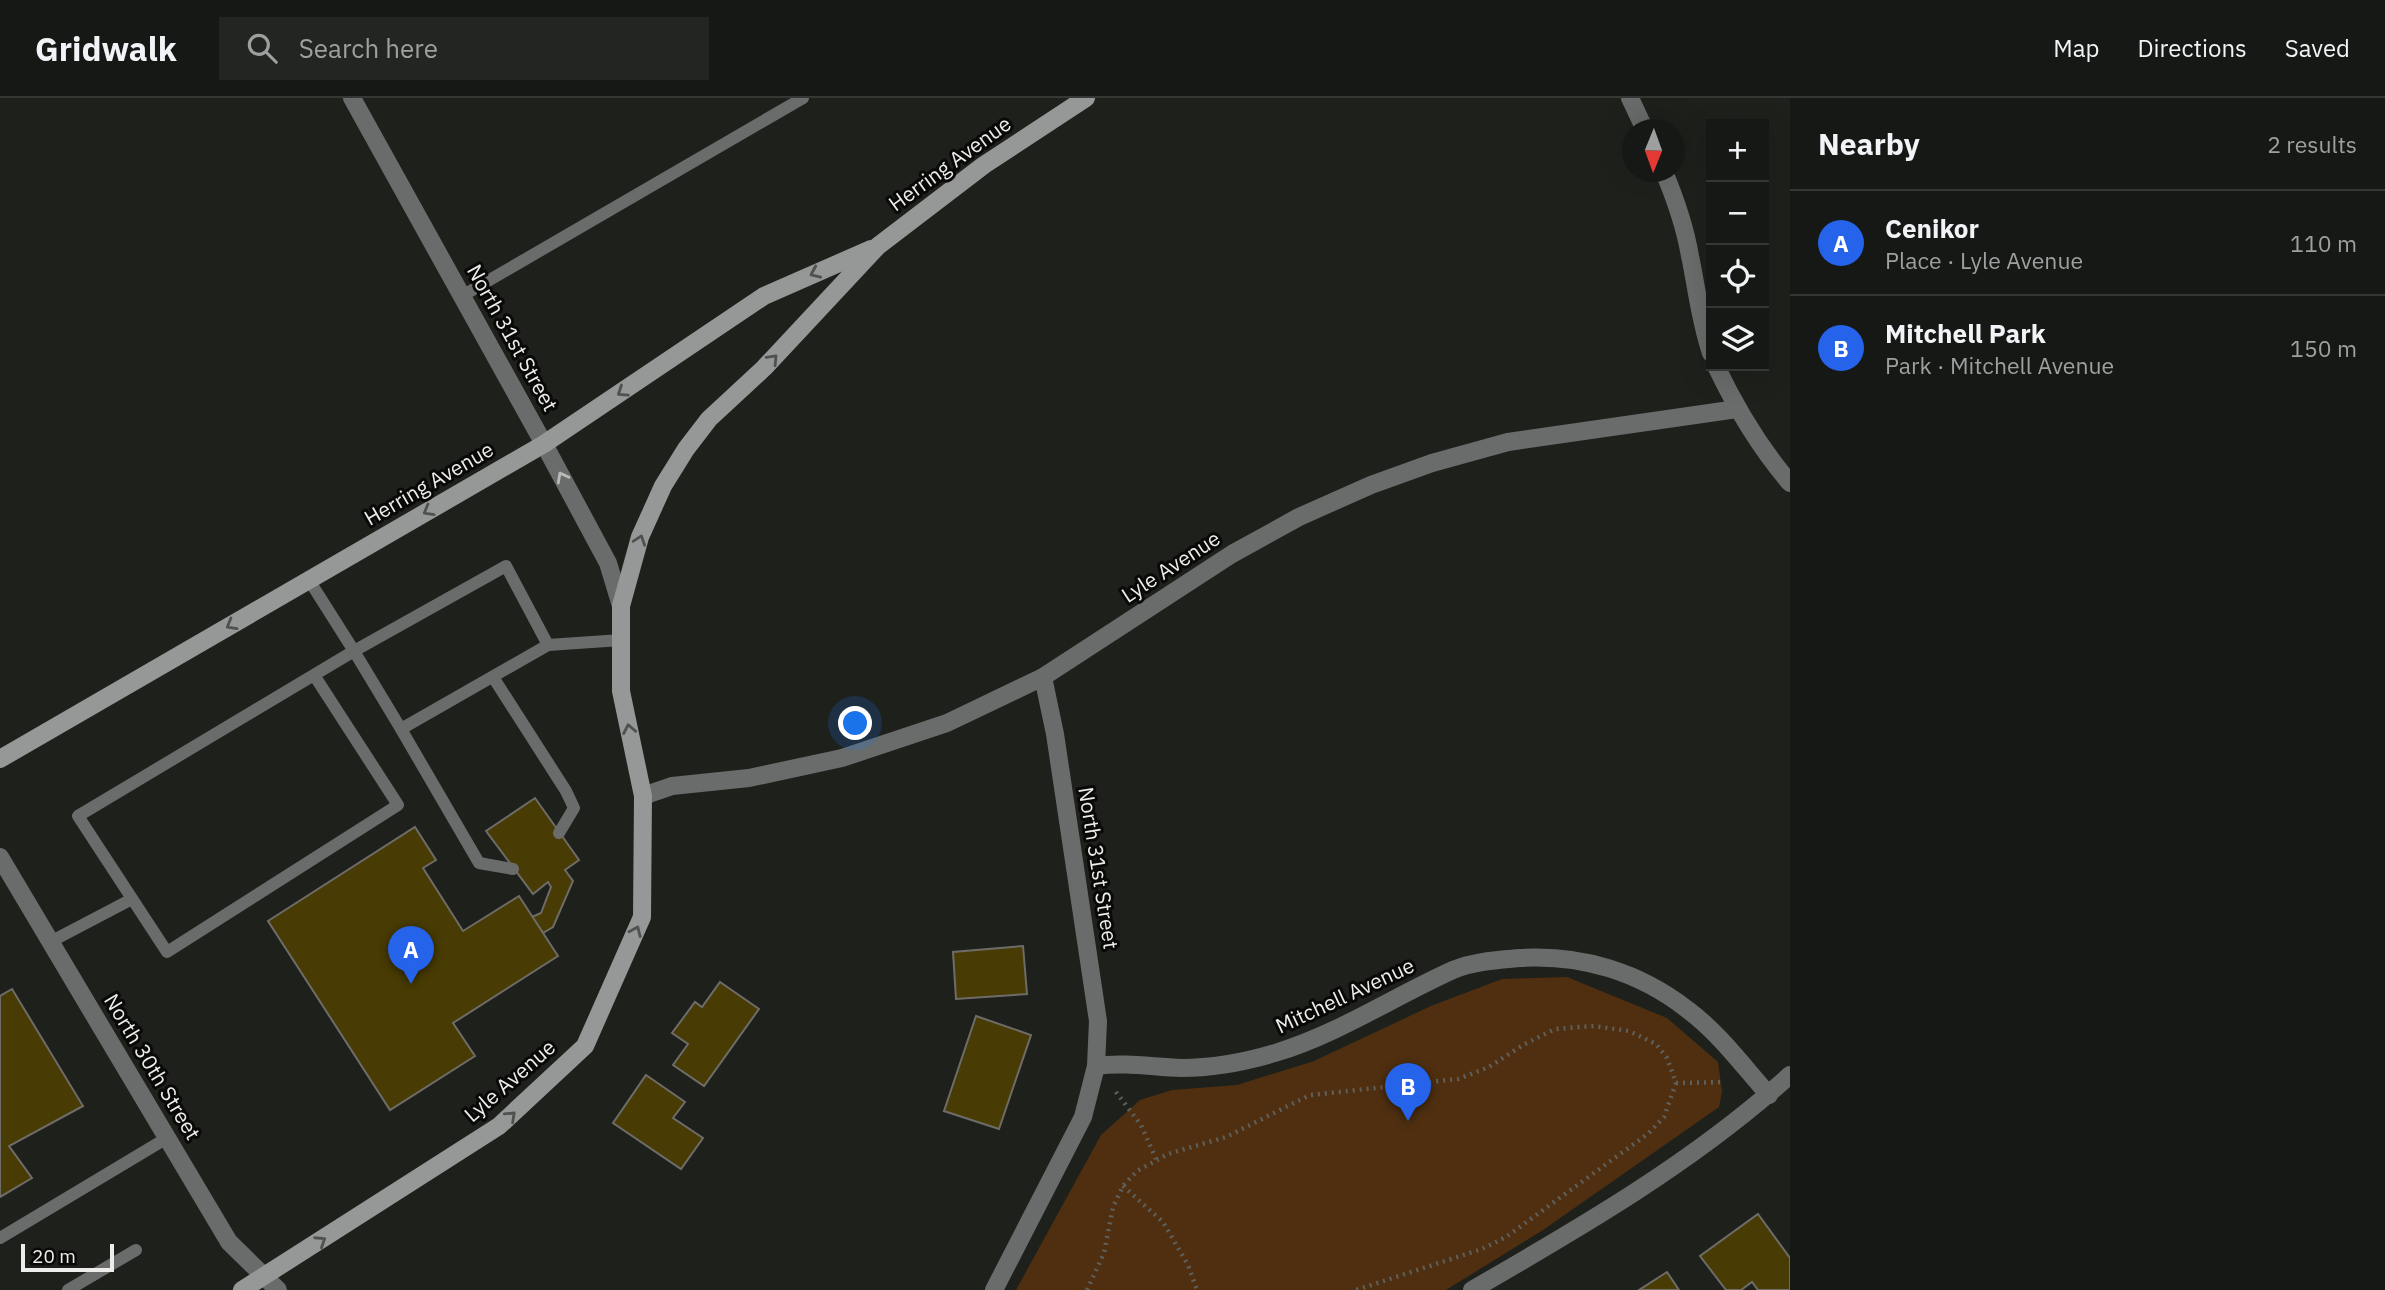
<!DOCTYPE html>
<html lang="en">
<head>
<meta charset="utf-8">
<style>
	body { margin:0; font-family:"IBM Plex Sans",sans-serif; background:#232522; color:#f1f3f6 }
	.controls { position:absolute; right:21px; top:21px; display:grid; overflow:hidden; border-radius:0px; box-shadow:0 7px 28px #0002 }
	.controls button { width:63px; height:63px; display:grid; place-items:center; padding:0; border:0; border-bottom:2px solid #353734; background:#161815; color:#f1f3f6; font:35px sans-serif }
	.compass { position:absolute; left:1622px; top:21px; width:63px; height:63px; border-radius:50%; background:#161815; box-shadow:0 7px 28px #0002; rotate:181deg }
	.scale { position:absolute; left:21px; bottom:18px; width:93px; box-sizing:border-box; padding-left:7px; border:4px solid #edeeec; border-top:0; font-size:19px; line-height:24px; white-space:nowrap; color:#edeeec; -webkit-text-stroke:5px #090908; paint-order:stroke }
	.you { position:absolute; left:856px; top:626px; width:24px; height:24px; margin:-18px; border:5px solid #fff; border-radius:50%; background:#1a73e8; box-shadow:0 0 0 10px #1a73e833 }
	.badge { display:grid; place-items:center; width:46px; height:46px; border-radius:50%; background:#2563eb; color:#fff; font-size:23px; font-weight:700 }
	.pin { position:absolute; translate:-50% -58px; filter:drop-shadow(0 2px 4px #0008) }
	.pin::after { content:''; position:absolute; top:37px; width:24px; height:21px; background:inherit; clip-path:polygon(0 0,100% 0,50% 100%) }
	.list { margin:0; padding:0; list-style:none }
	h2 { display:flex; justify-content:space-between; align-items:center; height:91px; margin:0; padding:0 28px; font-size:30px }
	h2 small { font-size:23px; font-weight:400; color:#9ea0a0 }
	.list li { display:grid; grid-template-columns:46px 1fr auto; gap:21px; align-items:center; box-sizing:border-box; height:105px; padding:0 28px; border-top:2px solid #353734 }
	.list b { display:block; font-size:26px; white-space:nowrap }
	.list p { margin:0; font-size:23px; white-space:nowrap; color:#9ea0a0 }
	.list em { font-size:23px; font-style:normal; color:#9ea0a0 }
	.icon { flex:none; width:38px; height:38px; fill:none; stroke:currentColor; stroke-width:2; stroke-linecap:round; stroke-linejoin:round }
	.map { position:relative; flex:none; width:1790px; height:1192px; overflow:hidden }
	header { display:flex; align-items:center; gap:42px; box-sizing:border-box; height:98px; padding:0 35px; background:#161815; border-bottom:2px solid #353734 }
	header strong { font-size:33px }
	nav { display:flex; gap:38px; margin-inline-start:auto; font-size:24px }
	.search { width:490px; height:63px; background:#232522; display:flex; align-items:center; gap:18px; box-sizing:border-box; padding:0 24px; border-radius:0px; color:#9ea0a0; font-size:26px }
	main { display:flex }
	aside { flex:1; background:#161815 }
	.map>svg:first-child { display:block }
	.green { fill:#4f2f10 }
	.building { fill:#483b03; stroke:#6e6c68; stroke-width:2 }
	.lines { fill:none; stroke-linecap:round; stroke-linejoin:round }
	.path { stroke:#5e605d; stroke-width:4.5; stroke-dasharray:2 5; stroke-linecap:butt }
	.service { stroke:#6a6c6b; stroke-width:12 }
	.minor { stroke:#6a6c6b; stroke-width:18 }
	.secondary { stroke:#959896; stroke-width:18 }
	.oneway { stroke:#4f504f }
	.oneway2 { stroke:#b9bab8 }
	.labels { text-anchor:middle; stroke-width:6; stroke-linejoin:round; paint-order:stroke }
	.street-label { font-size:21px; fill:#edeeec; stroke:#090908 }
</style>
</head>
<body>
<header>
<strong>Gridwalk</strong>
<div class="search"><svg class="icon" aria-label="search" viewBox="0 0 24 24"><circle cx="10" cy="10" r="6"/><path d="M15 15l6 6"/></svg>Search here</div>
<nav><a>Map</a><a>Directions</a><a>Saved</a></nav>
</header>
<main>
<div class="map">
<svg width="1790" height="1192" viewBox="0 0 1790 1192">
	<rect width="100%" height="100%" fill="#1e201c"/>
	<!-- green -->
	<path class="green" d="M1567,879L1667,920L1718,964L1722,993L1719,1009L1543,1132L1446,1192H1016L1101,1037L1140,1002L1172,992L1237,987L1314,963L1431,908L1502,881Z"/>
	<!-- building -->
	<g class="building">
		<path d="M535,700L579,762L565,772L573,783L553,829L543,835L532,819L541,815L551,789L548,784L533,796L486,733Z"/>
		<path d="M415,729L436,762L423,770L463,833L519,798L558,858L453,925L475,958L390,1012L268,823Z"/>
		<path d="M1023,848L1027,896L956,901L953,854Z"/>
		<path d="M720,884L759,911L704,988L673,967L688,946L672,935L695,904L702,909Z"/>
		<path d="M12,891L83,1008L9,1048L32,1080L0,1099V898Z"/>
		<path d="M976,918L1031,937L999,1031L944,1013Z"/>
		<path d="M646,977L685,1004L673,1020L703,1040L681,1071L613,1025Z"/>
		<path d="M1758,1116L1790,1160V1192H1758L1752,1184L1741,1192H1726L1700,1158Z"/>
		<path d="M1667,1174L1679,1192H1639Z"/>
	</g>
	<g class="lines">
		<!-- path -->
		<g class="path">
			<path d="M1676,985L1725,984"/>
			<path d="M1116,994L1141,1027L1156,1061"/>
			<path d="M1123,1088L1163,1124L1188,1167L1197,1192"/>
			<path d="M1087,1192L1104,1155L1113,1109L1123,1088L1137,1073L1168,1056L1226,1039L1310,997L1458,981L1489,969L1523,947L1555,931L1594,928L1629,933L1656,946L1667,960L1676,985L1664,1019L1649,1035L1506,1139L1482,1151L1356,1192"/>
		</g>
		<!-- service -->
		<g class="service">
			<path d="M462,198L803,0"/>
			<path d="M309,482L354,553L506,468L548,547L621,542"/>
			<path d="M314,577L398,707L167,854L78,718L354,553L401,631L548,547"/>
			<path d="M493,579L566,693L574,710L559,735"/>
			<path d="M401,631L479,765L513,771"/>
			<path d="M50,844L132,801"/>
			<path d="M0,1140L167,1040"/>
			<path d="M68,1192L136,1152"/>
		</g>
		<!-- minor -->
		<g class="minor">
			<path d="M352,0L544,346L608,465L621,508"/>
			<path d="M1630,0L1645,32"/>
			<path d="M1664,74C1675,100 1685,129 1690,158C1697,191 1700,223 1711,255"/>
			<path d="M1716,268C1736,310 1760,350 1790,385"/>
			<path d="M643,698L672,688L749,680L842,660L947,625L1043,579L1232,456L1299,419L1371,387L1432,365L1508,344L1737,311"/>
			<path d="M0,759L229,1144L278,1192"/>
			<path d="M1096,968C1125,964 1152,969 1181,970C1212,970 1245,964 1275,955C1338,936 1393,899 1453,872C1474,863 1498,862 1520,860C1581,856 1640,874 1688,912C1719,935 1743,968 1769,997"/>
			<path d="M994,1192L1083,1019L1096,968L1098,923L1055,636L1043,579"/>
			<path d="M1472,1192C1583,1128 1695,1063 1790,977"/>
		</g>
		<!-- secondary -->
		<g class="secondary">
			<path d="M0,661L544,346L764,198L871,151"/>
			<path d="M242,1192L499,1028L585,948L642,819L643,698L621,593V508L640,439L663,388L686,351L709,321L764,270L878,148L984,67L1086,0"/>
		</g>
	</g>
	<!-- one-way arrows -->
	<defs><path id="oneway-chevron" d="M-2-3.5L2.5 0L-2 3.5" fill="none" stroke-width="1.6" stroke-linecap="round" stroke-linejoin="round" transform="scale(1.75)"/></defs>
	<g class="oneway">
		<use href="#oneway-chevron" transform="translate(815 175) rotate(156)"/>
		<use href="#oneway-chevron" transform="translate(773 261) rotate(-47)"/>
		<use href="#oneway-chevron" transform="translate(622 294) rotate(146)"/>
		<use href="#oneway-chevron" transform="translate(428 413) rotate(150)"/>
		<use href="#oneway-chevron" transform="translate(640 442) rotate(-71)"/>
		<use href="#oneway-chevron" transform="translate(231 527) rotate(150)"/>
		<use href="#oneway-chevron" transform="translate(629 631) rotate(-101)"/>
		<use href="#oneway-chevron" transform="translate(636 833) rotate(-66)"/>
		<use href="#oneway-chevron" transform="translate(511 1018) rotate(-43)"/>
		<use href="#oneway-chevron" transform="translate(321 1143) rotate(-33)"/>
	</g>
	<use class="oneway2" href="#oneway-chevron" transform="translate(562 379) rotate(-118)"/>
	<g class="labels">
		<!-- street labels -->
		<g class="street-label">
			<text transform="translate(950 66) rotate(-36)" y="7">Herring Avenue</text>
			<text transform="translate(512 240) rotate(61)" y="7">North 31st Street</text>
			<text transform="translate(429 386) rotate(-30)" y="7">Herring Avenue</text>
			<text transform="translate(1171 469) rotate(-33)" y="7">Lyle Avenue</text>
			<text transform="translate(1098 770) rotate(81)" y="7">North 31st Street</text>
			<text transform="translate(1345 898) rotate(-25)" y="7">Mitchell Avenue</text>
			<text transform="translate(152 969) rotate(59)" y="7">North 30th Street</text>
			<text transform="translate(510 983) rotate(-41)" y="7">Lyle Avenue</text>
		</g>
	</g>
</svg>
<div class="controls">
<button>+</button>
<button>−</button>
<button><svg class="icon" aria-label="locate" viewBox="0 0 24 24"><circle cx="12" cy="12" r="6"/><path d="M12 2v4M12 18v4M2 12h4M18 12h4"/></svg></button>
<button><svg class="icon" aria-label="layers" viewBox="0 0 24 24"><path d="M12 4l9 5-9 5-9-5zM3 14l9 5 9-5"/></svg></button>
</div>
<svg class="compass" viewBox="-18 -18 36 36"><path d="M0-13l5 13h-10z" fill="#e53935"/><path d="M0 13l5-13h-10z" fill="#9ea0a0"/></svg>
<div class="scale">20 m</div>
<div class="you"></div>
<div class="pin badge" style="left:411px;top:886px">A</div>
<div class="pin badge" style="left:1408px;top:1023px">B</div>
</div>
<aside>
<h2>Nearby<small>2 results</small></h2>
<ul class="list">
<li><span class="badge">A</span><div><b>Cenikor</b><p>Place · Lyle Avenue</p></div><em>110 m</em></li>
<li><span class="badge">B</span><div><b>Mitchell Park</b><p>Park · Mitchell Avenue</p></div><em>150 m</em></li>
</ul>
</aside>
</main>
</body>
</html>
